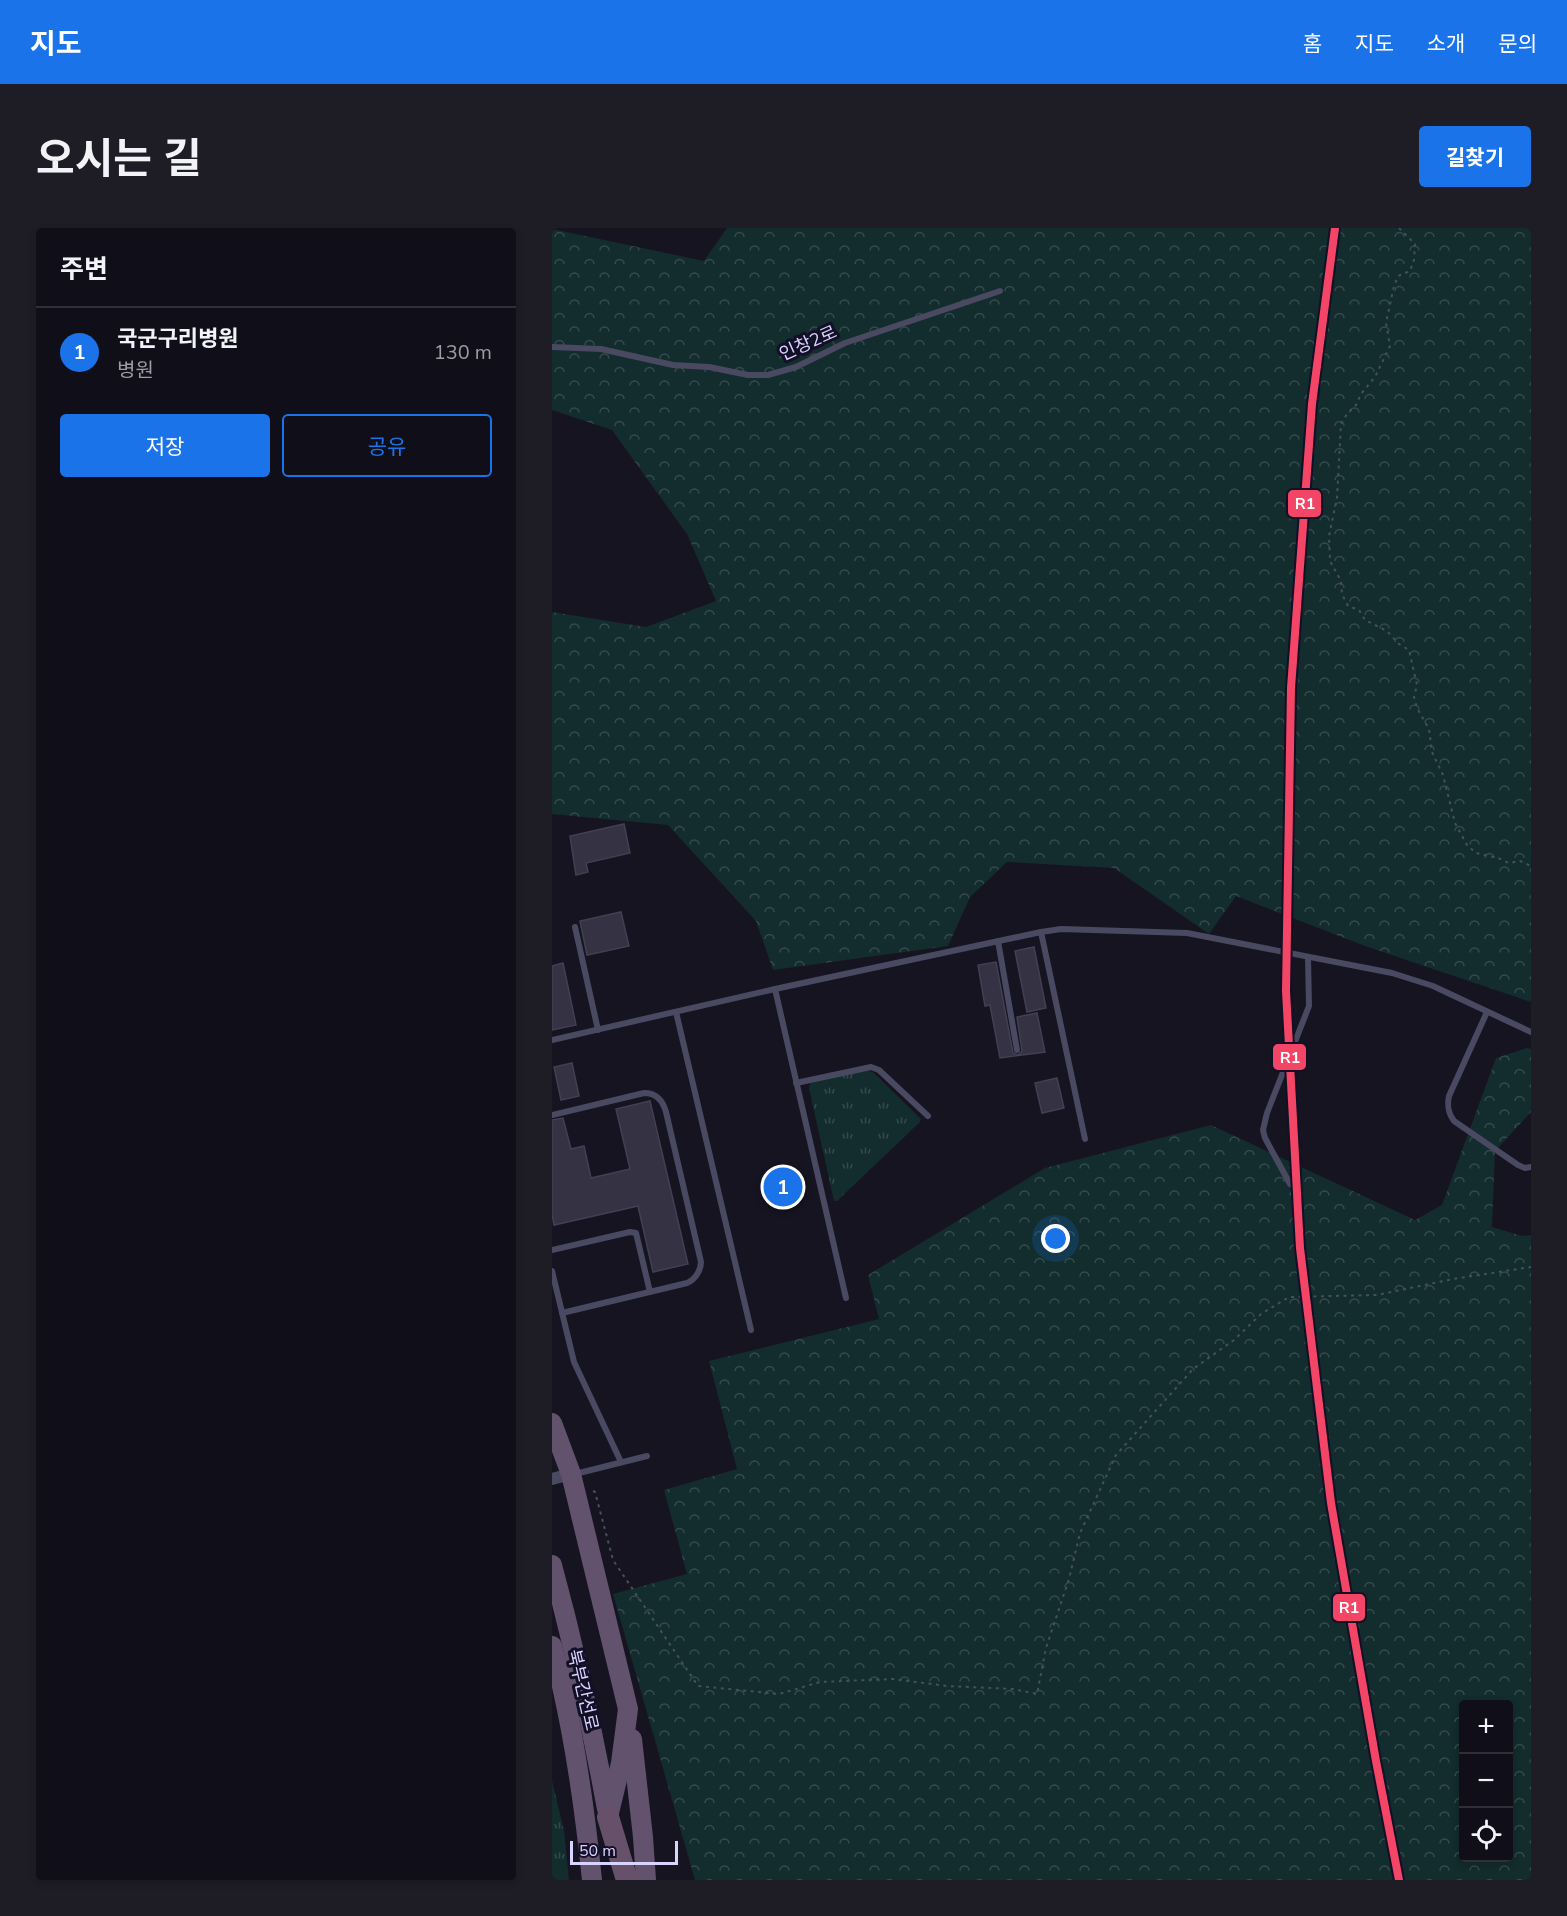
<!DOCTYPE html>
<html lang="ko">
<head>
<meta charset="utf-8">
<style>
	body { margin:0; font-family:"Nunito Sans","Noto Sans KR",sans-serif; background:#1e1d26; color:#f1f3f6 }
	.controls { position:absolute; right:18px; bottom:18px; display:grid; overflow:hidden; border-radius:6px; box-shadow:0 3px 9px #0003 }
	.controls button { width:54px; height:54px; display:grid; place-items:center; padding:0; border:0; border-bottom:2px solid #302f38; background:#100f19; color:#f1f3f6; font:30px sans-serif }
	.scale { position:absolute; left:18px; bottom:15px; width:108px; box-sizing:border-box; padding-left:6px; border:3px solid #d9d4ff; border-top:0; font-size:16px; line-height:21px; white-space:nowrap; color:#d9d4ff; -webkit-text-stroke:4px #130f26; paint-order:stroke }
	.you { position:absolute; left:504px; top:1011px; width:21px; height:21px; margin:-15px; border:4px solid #fff; border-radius:50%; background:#1a73e8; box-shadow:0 0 0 9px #1a73e833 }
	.badge { display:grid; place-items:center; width:39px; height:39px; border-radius:50%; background:#1a73e8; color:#fff; font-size:20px; font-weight:700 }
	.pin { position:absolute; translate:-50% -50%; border:3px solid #fff; box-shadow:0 2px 6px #0006 }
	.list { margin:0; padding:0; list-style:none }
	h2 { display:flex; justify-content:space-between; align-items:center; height:78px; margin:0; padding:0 24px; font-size:26px }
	h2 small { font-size:20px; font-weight:400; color:#9c9ca2 }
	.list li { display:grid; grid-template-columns:39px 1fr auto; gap:18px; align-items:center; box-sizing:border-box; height:90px; padding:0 24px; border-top:2px solid #302f38 }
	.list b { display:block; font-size:22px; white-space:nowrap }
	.list p { margin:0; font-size:20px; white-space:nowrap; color:#9c9ca2 }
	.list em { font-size:20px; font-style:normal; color:#9c9ca2 }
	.actions { display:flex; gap:12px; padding:18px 24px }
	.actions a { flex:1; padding:14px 0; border:2px solid #1a73e8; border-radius:6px; text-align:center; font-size:21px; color:#1a73e8 }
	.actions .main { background:#1a73e8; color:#fff }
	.icon { flex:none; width:33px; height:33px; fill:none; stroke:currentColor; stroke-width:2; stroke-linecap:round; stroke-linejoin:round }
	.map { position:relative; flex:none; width:979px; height:1652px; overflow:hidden; border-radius:6px }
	header { display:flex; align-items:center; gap:36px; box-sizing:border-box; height:84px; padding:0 30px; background:#1a73e8; color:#fff }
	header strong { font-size:28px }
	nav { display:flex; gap:33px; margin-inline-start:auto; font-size:21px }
	.intro { display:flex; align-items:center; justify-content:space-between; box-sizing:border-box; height:144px; padding:0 36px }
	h1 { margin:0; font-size:42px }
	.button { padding:15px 27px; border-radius:6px; background:#1a73e8; color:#fff; font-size:21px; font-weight:700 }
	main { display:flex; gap:36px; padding:0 36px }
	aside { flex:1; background:#100f19; border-radius:6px; box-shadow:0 3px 9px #0003 }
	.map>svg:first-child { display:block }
	.grass { fill:url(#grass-tufts) }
	.forest { fill:url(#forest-crowns); fill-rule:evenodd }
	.building { fill:#343243; stroke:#433f54; stroke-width:1.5 }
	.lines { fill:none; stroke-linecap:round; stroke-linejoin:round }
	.path { stroke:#44505f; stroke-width:2; stroke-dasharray:3 4.5; stroke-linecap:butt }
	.service { stroke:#4a4962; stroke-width:6 }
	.minor { stroke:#4a4962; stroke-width:12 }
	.trunk { stroke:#62526e; stroke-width:20 }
	.motorway { stroke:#67516a; stroke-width:22 }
	.rail-1-casing { stroke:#130f26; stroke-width:12 }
	.rail-1 { stroke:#f34667; stroke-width:8 }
	.labels { text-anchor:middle; stroke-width:6; stroke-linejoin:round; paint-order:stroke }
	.street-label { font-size:18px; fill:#d9d4ff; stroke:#130f26 }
	.line-badge { stroke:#130f26; stroke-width:2 }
	.badge-label { font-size:16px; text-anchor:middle; font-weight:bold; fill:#fff }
</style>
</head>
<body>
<header>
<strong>지도</strong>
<nav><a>홈</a><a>지도</a><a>소개</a><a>문의</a></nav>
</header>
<div class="intro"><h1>오시는 길</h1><a class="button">길찾기</a></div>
<main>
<aside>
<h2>주변<small></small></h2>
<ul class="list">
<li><span class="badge">1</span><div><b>국군구리병원</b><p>병원</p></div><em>130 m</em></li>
</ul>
<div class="actions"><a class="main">저장</a><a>공유</a></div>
</aside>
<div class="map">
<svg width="979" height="1652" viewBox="0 0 979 1652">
	<defs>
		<pattern id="grass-tufts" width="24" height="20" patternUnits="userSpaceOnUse" patternTransform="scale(1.5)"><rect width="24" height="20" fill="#132c2d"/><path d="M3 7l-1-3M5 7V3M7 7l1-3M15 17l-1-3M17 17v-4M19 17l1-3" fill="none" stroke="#354a4c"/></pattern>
		<pattern id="forest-crowns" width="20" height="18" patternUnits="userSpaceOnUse" patternTransform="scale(1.5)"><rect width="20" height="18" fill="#132c2d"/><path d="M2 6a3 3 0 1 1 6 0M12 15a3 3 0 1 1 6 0" fill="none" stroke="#354a4c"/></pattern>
	</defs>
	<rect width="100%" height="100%" fill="#161421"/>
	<!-- grass -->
	<g class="grass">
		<path d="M315,842L322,845L369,891L368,894L285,973H282L257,860L258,856L262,854Z"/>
		<path d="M0,1553L12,1603L17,1652H0Z"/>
	</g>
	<!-- forest -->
	<g class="forest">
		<path d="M175,0H979V774L813,718L684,668L657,706L562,640L455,634L418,669L396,718L221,742L204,693L116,597L0,586V384L94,399L164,373L135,306L60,202L0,182V1L152,33Z"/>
		<path d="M975,820L979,821V884L943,923L940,999L970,1008L979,1007V1652H143L61,1366L135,1346L112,1262L185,1241L157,1133L327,1091L316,1047L493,940L659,897L863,992L890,977L944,830ZM912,1476H957V1630H912Z"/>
	</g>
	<!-- building -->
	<g class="building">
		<path d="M72,596L78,625L34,635L36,644L24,647L18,608Z"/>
		<path d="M69,684L77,718L35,727L28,693Z"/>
		<path d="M482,719L494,780L475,784L463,723Z"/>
		<path d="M444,734L461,825L466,827L470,823L465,789L485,785L493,824L448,830L438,777L433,778L426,737Z"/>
		<path d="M11,735L24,797L0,802V738Z"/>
		<path d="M20,835L27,868L9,872L2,839Z"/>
		<path d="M505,850L512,880L490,885L483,855Z"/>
		<path d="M98,873L136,1036L101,1044L86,978L2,997L0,986V892L11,890L19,921L32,918L39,950L78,941L64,881Z"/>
	</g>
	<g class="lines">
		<!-- path -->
		<g class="path">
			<path d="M847,0L863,16L862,32L858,43L846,48L842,58L834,95L838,118L823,149L809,166L804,177L795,186L789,196L785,270L777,308L778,333L789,353L790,366L796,378L807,382L813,392L835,403L847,416L857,422L865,457L862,469L865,480L877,501L880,524L891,547L903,595L915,617L924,625L946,630L957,635L968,633L979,638"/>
			<path d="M41,1263L43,1264L61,1332L146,1458L227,1466L268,1454L341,1451L395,1458L461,1461L485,1466L494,1420L517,1351L528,1305L564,1227L641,1141L682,1112L709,1086L737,1069L825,1067L901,1051L979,1039"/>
		</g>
		<!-- service -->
		<g class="service">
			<path d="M0,119L49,121L121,137L157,139L196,147H216L244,139L293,115L448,63"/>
			<path d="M23,699L46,802"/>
			<path d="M489,704L533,911"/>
			<path d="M446,713L465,822"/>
			<path d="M223,761L294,1070"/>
			<path d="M124,784L199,1102"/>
			<path d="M935,784L897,868C895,878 896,885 902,893L966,937L973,940L979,939"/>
			<path d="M0,812L223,761L489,704L509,701L635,705L840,745L881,758L979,804"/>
			<path d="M244,855L319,839L327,842L376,888"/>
			<path d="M0,887L92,865C105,865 111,873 114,884L149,1034C149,1042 143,1052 135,1055L10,1085"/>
			<path d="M738,956L713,910L711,902L715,885L757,778L756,730"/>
			<path d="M0,1022L78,1004L84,1005L98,1064"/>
			<path d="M0,1043L22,1134L69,1234"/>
			<path d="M23,1246L95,1228"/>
		</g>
		<!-- minor -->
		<path class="minor" d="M0,1251L19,1246"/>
		<!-- trunk -->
		<g class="trunk">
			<path d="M0,1195L19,1246L76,1481L69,1535L56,1589"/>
			<path d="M0,1337C22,1418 40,1499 55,1581"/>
			<path d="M0,1418C21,1495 32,1573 40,1652"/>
			<path d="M80,1511L91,1609L94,1652"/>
		</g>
		<!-- motorway -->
		<path class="motorway" d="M56,1589L75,1652"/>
		<!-- rail-1 casing -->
		<g class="rail-1-casing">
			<path id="rail-1" d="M783,0L760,176L739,460L734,763L748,1020L779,1275L824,1533L847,1652"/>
		</g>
		<!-- rail-1 -->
		<use href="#rail-1" class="rail-1"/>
	</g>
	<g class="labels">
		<!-- street labels -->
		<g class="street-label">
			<text transform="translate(256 115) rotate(-24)" y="6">인창2로</text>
			<text transform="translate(31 1462) rotate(77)" y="6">북부간선로</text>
		</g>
	</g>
	<g class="line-badge">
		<rect x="735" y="261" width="35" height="29" rx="6" fill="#f34667"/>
		<rect x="720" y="815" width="35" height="28" rx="6" fill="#f34667"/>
		<rect x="780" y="1365" width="34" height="29" rx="6" fill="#f34667"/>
	</g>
	<g class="badge-label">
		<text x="753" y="281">R1</text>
		<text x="738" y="835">R1</text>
		<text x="797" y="1385">R1</text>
	</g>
</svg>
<div class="controls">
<button>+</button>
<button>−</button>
<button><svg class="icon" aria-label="locate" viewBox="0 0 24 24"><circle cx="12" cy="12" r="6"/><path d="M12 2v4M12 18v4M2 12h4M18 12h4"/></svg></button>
</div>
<div class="scale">50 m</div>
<div class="you"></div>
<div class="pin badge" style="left:231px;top:959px">1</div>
</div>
</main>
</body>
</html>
